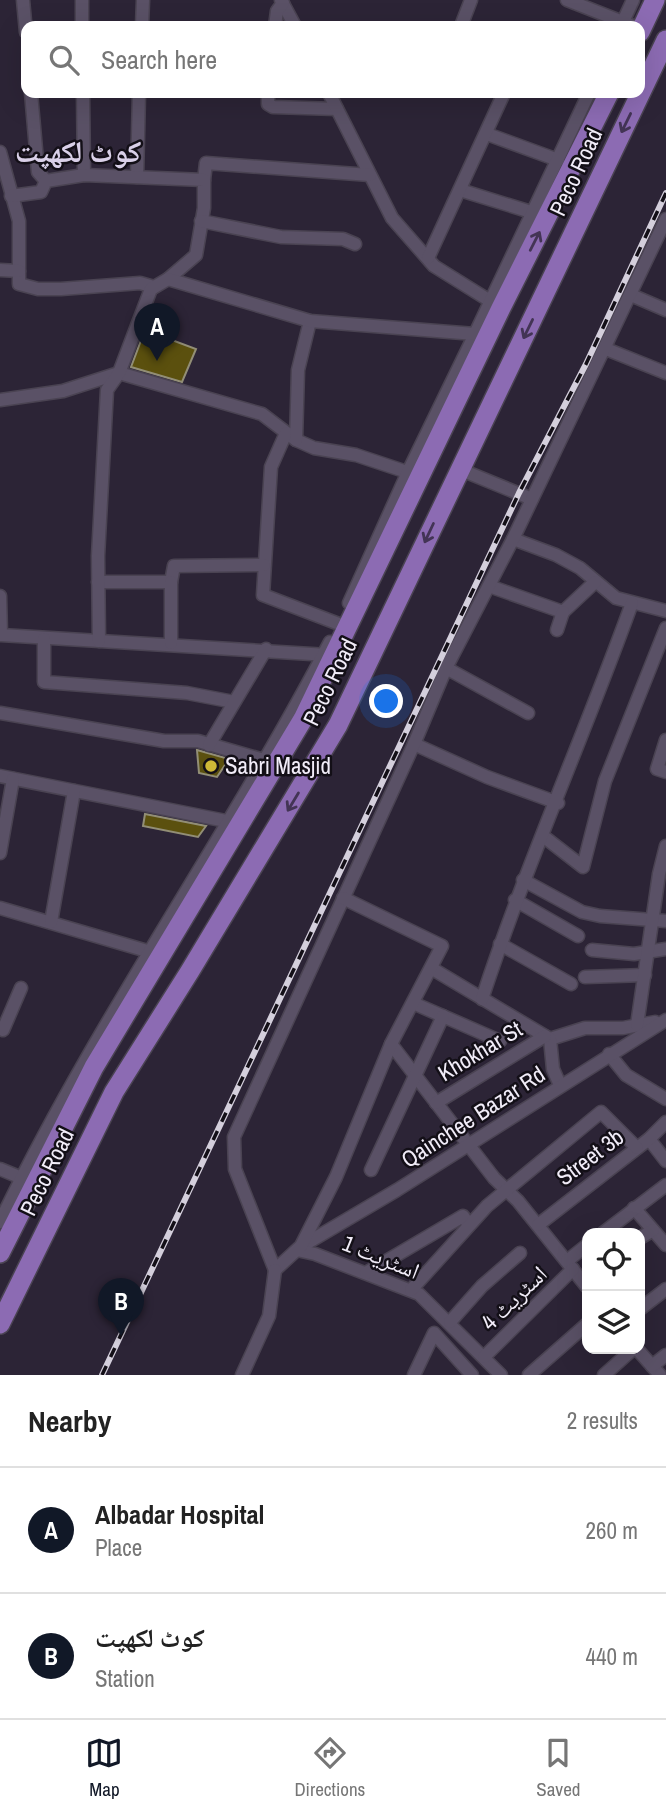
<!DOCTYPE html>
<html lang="en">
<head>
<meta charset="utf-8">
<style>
	body { margin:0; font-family:"Archivo Narrow","Noto Naskh Arabic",sans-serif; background:#f2f2f2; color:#222 }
	.controls { position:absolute; right:21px; bottom:21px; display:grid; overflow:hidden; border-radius:14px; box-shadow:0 7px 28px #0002 }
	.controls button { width:63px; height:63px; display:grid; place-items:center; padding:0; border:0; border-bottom:2px solid #e0e0e0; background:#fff; color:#222; font:35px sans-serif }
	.you { position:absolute; left:387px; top:702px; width:24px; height:24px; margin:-18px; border:5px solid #fff; border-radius:50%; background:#1a73e8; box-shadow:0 0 0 10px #1a73e833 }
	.badge { display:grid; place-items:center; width:46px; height:46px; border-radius:50%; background:#111827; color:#fff; font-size:23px; font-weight:700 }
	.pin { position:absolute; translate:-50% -58px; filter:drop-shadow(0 2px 4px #0008) }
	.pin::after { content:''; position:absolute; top:37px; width:24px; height:21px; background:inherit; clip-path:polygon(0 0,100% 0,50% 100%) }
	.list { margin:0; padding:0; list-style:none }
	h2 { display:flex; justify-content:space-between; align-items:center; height:91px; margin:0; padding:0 28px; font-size:30px }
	h2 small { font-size:23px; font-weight:400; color:#767676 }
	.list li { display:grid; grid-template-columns:46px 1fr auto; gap:21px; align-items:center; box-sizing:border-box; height:126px; padding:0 28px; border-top:2px solid #e0e0e0 }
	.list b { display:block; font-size:26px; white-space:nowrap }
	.list p { margin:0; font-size:23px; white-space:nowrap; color:#767676 }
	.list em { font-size:23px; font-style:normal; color:#767676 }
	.icon { flex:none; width:38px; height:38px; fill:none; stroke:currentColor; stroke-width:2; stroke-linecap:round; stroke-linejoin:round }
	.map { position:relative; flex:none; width:666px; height:1375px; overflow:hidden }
	.search { position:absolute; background:#fff; box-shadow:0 7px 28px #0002; left:21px; right:21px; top:21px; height:77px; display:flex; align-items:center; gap:18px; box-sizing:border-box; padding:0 24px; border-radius:14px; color:#767676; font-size:26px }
	.sheet { height:343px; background:#fff }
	nav { display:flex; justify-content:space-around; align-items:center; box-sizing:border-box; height:98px; border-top:2px solid #e0e0e0; background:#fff; font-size:19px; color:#767676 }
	nav a { display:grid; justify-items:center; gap:4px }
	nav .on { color:#111827 }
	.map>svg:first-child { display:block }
	.building { fill:#5b500e; stroke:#928e76; stroke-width:2 }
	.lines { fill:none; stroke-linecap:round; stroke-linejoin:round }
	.minor-casing { stroke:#4a4352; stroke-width:15 }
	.primary-casing { stroke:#4a4352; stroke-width:22 }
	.minor { stroke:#5a5166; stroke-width:12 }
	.primary { stroke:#8c6bb3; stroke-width:19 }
	.rail-casing { stroke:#d4cfdc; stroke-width:6 }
	.rail { stroke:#130f17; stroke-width:3.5; stroke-dasharray:10; stroke-linecap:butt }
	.oneway { stroke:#433455 }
	.poi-dot { fill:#ceb837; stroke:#130f17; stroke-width:2.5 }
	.labels { text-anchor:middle; stroke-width:5; stroke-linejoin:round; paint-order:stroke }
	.street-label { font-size:23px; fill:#f1ecf8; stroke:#130f17 }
	.poi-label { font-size:23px; fill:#f1ecf8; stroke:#130f17; text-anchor:start }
	.district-label { font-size:30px; font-weight:bold; fill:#d9d0e8; stroke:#130f17 }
</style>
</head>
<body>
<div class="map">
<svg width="666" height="1375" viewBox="0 0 666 1375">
	<rect width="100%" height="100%" fill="#2c2436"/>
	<!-- building -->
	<g class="building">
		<path d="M145,330L196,349L182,382L131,367Z"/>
		<path d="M197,750L229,759L217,777L199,773Z"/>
		<path d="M145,814L206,826L198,837L143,826Z"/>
	</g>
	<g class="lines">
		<!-- minor casing -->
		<g class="minor-casing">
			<g id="minor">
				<path d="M23,0L26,32"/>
				<path d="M82,0V26"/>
				<path d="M281,0L295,26"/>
				<path d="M567,0L633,26"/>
				<path d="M142,26L143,0"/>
				<path d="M275,26L277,11L283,3"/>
				<path d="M461,26L471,0"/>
				<path d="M621,26L633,0"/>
				<path d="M31,93L38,172L46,181"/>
				<path d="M83,93L84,175"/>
				<path d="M268,93V104L273,107L337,109"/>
				<path d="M329,93L392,218L434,266L495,304"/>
				<path d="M487,134L558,160"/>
				<path d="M0,152L19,221V284L38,289H61L140,283L154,287"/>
				<path d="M137,177L139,93"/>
				<path d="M204,180L206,163L370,175"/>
				<path d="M460,190L531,212"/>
				<path d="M11,196L41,192L46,181L84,175L204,180V208L196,255L168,279"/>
				<path d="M201,221L281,237L343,239L355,244"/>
				<path d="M428,258L504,93"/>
				<path d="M0,270L19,271"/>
				<path d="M631,295L666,310"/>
				<path d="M606,349L666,373"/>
				<path d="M0,400L63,391L119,373L262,414L296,440L314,448L356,455L413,474"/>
				<path d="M286,433L271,467L263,595L339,624"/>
				<path d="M296,440L298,370L310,321"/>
				<path d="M459,469L532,499"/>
				<path d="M513,539L556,555L580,568L616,598L666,611"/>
				<path d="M98,582H171L174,566L264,565"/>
				<path d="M489,586L563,612L595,582"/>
				<path d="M0,596L1,635L328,655"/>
				<path d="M349,603L408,472L475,334"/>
				<path d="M557,630L563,612"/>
				<path d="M44,639V682L187,693L234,702"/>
				<path d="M99,641L98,556L107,390L119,373L151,289L168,279L310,321L475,334L589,93"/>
				<path d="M171,643V582"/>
				<path d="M446,668L528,713"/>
				<path d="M0,713L164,741H198L264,760"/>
				<path d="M666,740L657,769L666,772"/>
				<path d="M414,744L487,777L558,803"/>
				<path d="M209,745L266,649"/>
				<path d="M0,776L236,823"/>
				<path d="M543,836L583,867L605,781L666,628"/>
				<path d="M0,853L13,779"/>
				<path d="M523,880L582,912L600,916L666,921"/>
				<path d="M515,900L578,936"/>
				<path d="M0,908L154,953"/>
				<path d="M51,922L74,791"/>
				<path d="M500,944L571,984"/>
				<path d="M592,950L634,954L666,949"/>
				<path d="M431,968L550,1039L585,1028H623L655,1022"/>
				<path d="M585,977L645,975"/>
				<path d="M482,999C526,865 584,736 632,603"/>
				<path d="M413,1003L500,1041"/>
				<path d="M637,1025L659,874L666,846"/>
				<path d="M3,1030L21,988"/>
				<path d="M550,1039L553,1069L560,1085"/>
				<path d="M391,1044L494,1178L518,1201L587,1287"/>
				<path d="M609,1054L626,1075L666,1099"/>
				<path d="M436,1103L545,1036"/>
				<path d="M649,1139L666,1161"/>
				<path d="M0,1169L29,1181"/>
				<path d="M371,1170L443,1016"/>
				<path d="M634,1208L666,1245"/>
				<path d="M0,1222C96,1021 227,839 330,642"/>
				<path d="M538,1225L649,1139L666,1122"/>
				<path d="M603,1233L666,1185"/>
				<path d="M640,1238L653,1230"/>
				<path d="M302,1246L397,1190L666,1020"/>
				<path d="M297,1250L315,1254L419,1294L501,1375"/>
				<path d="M567,1261L587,1245"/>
				<path d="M275,1270L235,1169L234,1137L414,744L446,668L513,539L666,219"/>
				<path d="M275,1270L301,1246L336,1177L391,1044L442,946L343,898"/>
				<path d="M366,1273L463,1216L469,1225"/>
				<path d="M411,1290L487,1206L601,1112L637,1148"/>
				<path d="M640,1309L666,1289"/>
				<path d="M450,1322L482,1286L520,1253"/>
				<path d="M637,1349L660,1375"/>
				<path d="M484,1357L573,1269"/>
				<path d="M652,1366L666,1355"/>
				<path d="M242,1375L269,1316L275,1270"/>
				<path d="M414,1375L434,1333L472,1375"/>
				<path d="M529,1375L587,1324"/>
				<path d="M604,1375L633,1349"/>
			</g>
		</g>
		<!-- primary casing -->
		<g class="primary-casing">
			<g id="primary">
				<path d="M640,32L655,0"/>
				<path d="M0,1253L94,1067L303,719L501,308L609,93"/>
				<path d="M0,1324L114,1092L190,971L338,725L666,40"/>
			</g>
		</g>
		<!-- minor -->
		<use href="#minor" class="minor"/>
		<!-- primary -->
		<use href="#primary" class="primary"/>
		<!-- rail casing -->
		<g class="rail-casing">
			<path id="rail" d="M102,1375L519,493L586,364L666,193"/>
		</g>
		<!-- rail -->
		<use href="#rail" class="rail"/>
	</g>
	<!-- one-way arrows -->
	<defs><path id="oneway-shaft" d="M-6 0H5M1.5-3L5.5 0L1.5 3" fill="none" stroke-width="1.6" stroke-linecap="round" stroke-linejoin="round" transform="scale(1.75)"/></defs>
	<g class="oneway">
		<use href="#oneway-shaft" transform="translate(626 123) rotate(116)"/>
		<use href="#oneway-shaft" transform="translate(535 241) rotate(-63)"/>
		<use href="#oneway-shaft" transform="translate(528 329) rotate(116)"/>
		<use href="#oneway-shaft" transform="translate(429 533) rotate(115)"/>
		<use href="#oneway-shaft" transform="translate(293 802) rotate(121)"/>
	</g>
	<!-- markers -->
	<circle class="poi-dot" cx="211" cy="766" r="7"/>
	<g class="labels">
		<!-- street labels -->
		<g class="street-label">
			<text transform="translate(576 172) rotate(-65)" y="8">Peco Road</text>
			<text transform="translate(330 682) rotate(-64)" y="8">Peco Road</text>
			<text transform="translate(480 1051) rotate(-31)" y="8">Khokhar St</text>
			<text transform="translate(473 1117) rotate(-33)" y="8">Qainchee Bazar Rd</text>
			<text transform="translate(590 1157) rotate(-37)" y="8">Street 3b</text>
			<text transform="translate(47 1172) rotate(-64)" y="8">Peco Road</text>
			<text transform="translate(381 1257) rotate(22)" y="8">اسٹریٹ 1</text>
			<text transform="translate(514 1298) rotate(-44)" y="8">اسٹریٹ 4</text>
		</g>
		<!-- poi labels -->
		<g class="poi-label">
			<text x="225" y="774">Sabri Masjid</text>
		</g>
		<!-- district labels -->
		<g class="district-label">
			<text x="78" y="162">کوٹ لکھپت</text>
		</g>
	</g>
</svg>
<div class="controls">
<button><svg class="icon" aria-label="locate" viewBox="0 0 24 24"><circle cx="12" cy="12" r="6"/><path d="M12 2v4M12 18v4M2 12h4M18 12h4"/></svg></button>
<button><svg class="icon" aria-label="layers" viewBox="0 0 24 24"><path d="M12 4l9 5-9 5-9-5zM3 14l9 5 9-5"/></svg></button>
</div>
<div class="you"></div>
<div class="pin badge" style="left:157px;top:361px">A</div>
<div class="pin badge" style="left:121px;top:1336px">B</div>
<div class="search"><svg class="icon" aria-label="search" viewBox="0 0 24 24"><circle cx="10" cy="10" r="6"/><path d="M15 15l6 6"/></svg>Search here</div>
</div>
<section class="sheet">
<h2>Nearby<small>2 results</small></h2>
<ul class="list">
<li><span class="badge">A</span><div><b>Albadar Hospital</b><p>Place</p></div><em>260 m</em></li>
<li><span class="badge">B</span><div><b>کوٹ لکھپت</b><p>Station</p></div><em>440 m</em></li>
</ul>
</section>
<nav>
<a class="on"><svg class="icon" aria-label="map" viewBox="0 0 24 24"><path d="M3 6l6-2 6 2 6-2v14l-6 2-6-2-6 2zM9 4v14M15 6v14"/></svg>Map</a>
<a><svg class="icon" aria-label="directions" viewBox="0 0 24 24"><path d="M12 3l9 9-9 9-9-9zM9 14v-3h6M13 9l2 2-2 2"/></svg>Directions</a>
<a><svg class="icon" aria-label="saved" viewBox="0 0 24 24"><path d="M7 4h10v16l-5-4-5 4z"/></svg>Saved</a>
</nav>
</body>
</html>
